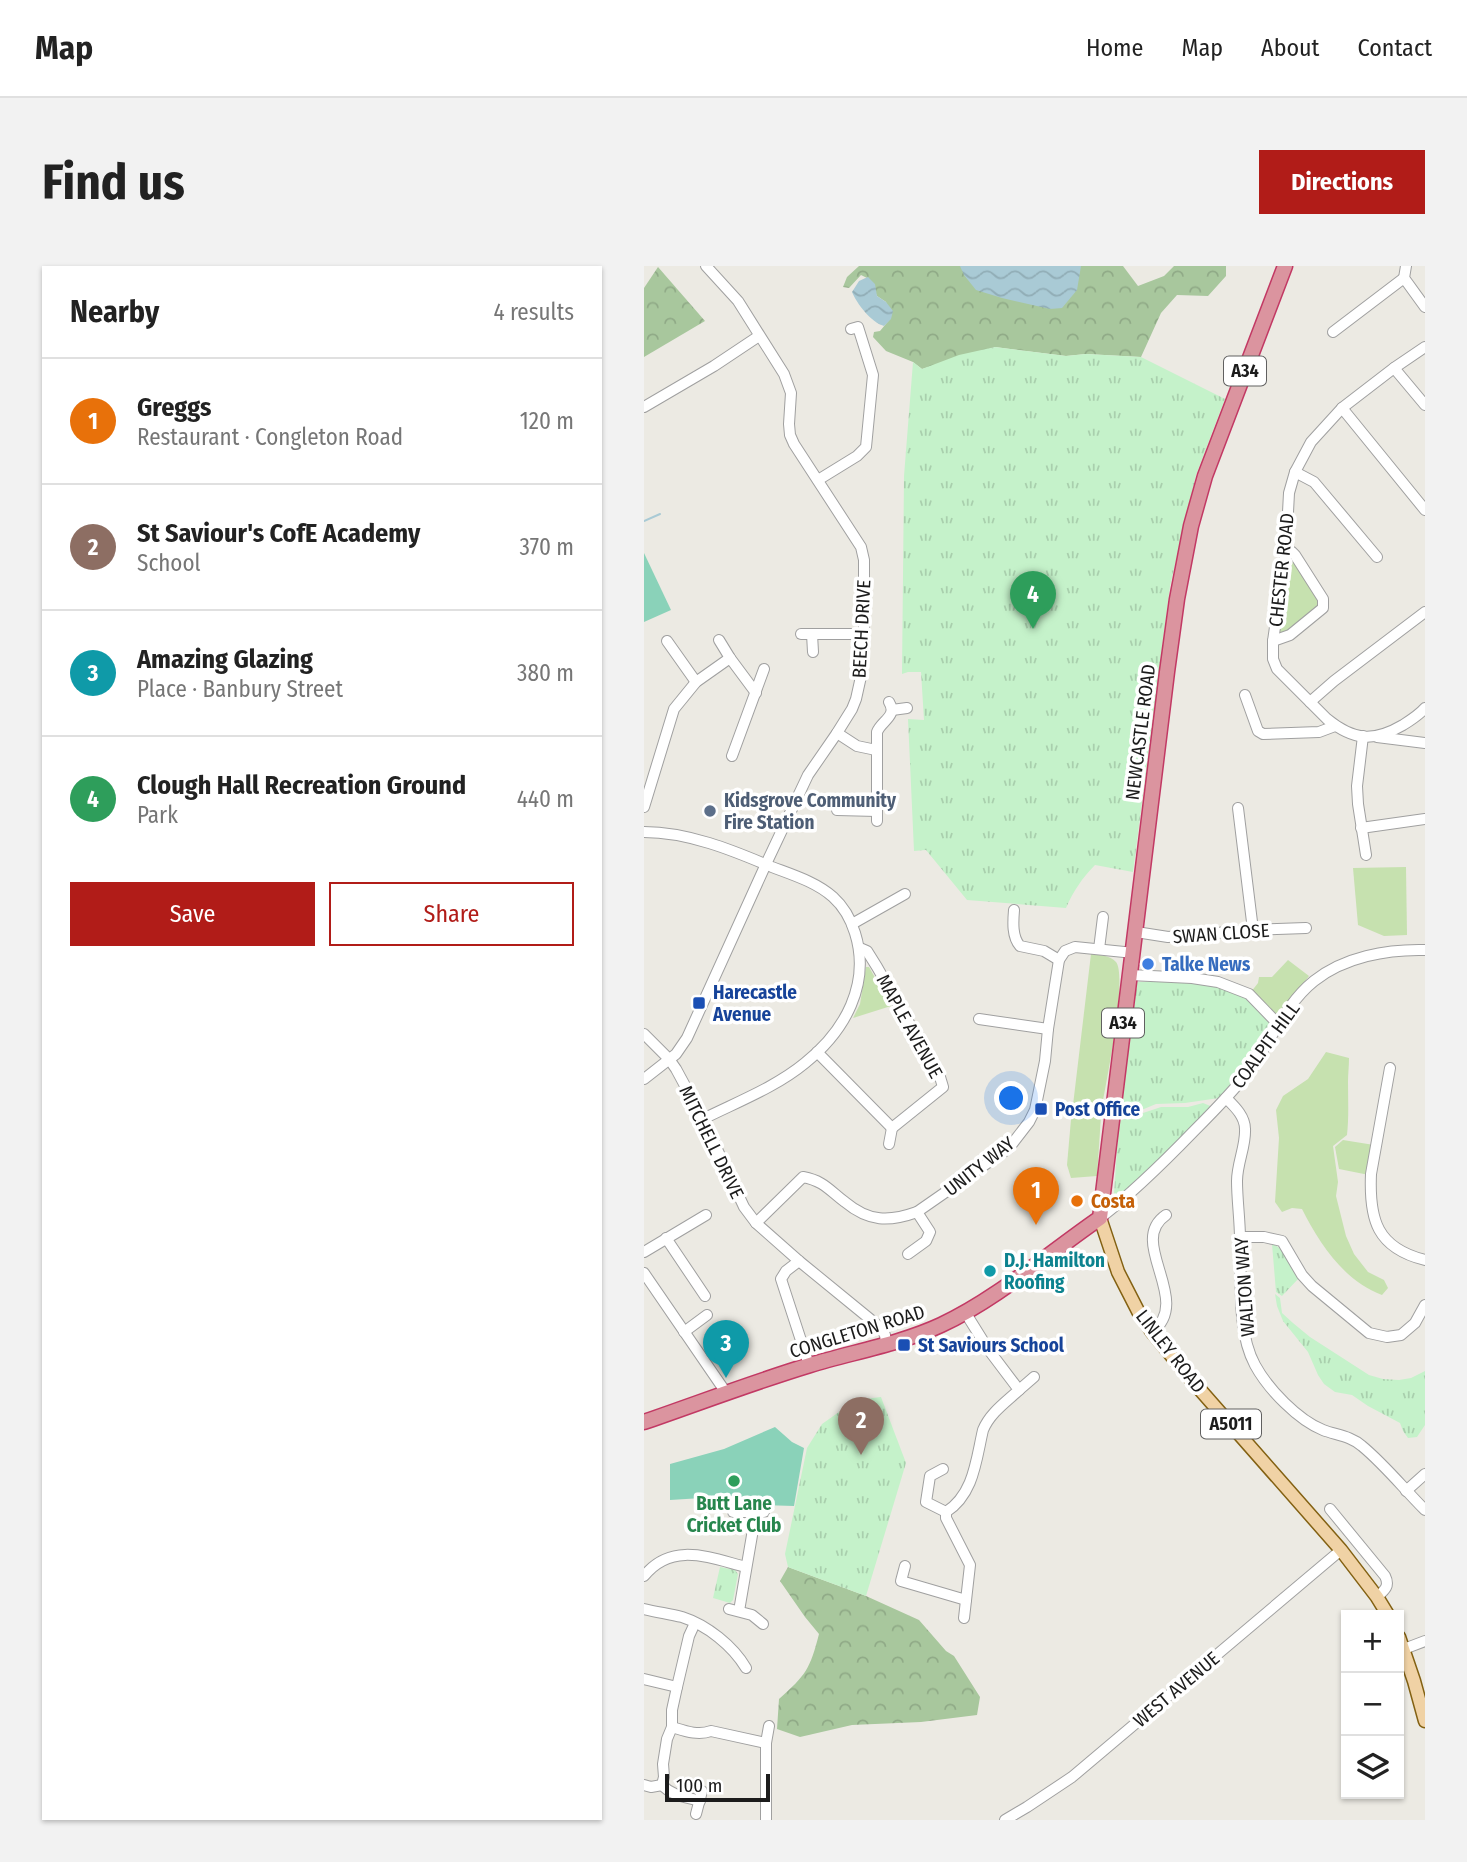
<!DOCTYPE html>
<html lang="en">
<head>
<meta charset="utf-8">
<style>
	body { margin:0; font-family:"Fira Sans Condensed",sans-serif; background:#f2f2f2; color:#222 }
	.controls { position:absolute; right:21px; bottom:21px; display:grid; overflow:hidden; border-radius:0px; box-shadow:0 2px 5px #0004 }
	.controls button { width:63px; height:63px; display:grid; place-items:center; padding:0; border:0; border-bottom:2px solid #e0e0e0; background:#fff; color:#222; font:35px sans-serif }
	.scale { position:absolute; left:21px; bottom:18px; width:105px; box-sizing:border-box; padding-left:7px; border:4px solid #1c1c1c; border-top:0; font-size:19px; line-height:24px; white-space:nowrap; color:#1c1c1c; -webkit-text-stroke:5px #fff; paint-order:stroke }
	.you { position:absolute; left:368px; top:833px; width:24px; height:24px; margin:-18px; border:5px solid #fff; border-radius:50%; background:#1a73e8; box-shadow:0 0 0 10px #1a73e833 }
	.badge { display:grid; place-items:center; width:46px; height:46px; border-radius:50%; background:#b11c18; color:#fff; font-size:23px; font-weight:700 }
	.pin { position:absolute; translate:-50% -58px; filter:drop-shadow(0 2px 4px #0008) }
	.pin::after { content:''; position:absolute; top:37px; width:24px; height:21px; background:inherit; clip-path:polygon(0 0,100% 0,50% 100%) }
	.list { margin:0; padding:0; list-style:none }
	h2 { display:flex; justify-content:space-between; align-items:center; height:91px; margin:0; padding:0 28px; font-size:30px }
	h2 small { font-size:23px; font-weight:400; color:#767676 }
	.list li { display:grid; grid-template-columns:46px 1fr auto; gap:21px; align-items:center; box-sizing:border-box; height:126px; padding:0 28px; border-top:2px solid #e0e0e0 }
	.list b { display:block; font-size:26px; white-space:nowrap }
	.list p { margin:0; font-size:23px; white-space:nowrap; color:#767676 }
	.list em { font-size:23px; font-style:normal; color:#767676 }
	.actions { display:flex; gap:14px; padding:21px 28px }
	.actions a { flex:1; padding:16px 0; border:2px solid #b11c18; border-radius:0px; text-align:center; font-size:24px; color:#b11c18 }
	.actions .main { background:#b11c18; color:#fff }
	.icon { flex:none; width:38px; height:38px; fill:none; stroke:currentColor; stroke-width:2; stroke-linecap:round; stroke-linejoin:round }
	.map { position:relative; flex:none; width:781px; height:1554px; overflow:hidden; border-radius:0px }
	header { display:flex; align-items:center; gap:42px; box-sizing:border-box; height:98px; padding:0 35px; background:#fff; border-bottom:2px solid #e0e0e0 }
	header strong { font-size:33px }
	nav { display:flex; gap:38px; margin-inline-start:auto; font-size:24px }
	.intro { display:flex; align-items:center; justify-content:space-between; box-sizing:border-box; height:168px; padding:0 42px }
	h1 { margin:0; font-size:49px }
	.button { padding:18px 32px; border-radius:0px; background:#b11c18; color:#fff; font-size:24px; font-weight:700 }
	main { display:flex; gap:42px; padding:0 42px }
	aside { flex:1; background:#fff; border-radius:0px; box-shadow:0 2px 5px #0004 }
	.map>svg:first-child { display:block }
	.grass { fill:#c6e1af }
	.forest { fill:url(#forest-crowns) }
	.park { fill:url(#park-tufts) }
	.pitch { fill:#8ad2b9 }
	.water { fill:url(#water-waves) }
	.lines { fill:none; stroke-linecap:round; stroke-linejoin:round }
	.stream { stroke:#a9cad5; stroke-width:2 }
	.minor-casing { stroke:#a0a0a0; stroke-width:12 }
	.major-casing { stroke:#836112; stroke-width:15 }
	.highway-casing { stroke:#c23964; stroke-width:17 }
	.minor { stroke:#fff; stroke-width:10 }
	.major { stroke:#f0d2a5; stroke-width:12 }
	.highway { stroke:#db949f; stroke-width:14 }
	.service-dot { fill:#5c6f8a; stroke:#fff; stroke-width:2.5 }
	.shop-dot { fill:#3f7fe0; stroke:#fff; stroke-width:2.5 }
	.transit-dot { fill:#1a4fb4; stroke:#fff; stroke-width:2.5 }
	.food-dot { fill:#e8710a; stroke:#fff; stroke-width:2.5 }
	.culture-dot { fill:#0f9aa8; stroke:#fff; stroke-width:2.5 }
	.leisure-dot { fill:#2e9e5b; stroke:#fff; stroke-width:2.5 }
	.labels { text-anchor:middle; stroke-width:7; stroke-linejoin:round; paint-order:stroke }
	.shield { fill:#fff; stroke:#606060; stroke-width:2 }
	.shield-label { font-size:18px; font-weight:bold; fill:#1c1c1c }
	.street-label { font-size:19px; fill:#1c1c1c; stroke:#fff }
	.service-label { font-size:19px; font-weight:bold; fill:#4e5e75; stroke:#fff; text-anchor:start }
	.shop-label { font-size:19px; font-weight:bold; fill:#366cbe; stroke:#fff; text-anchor:start }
	.transit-label { font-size:19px; font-weight:bold; fill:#164399; stroke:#fff; text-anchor:start }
	.food-label { font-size:19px; font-weight:bold; fill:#c56008; stroke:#fff; text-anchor:start }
	.culture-label { font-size:19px; font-weight:bold; fill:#0d838f; stroke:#fff; text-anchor:start }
	.leisure-label { font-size:19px; font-weight:bold; fill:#27864d; stroke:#fff }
</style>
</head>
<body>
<header>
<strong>Map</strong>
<nav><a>Home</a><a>Map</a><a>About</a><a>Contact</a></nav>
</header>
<div class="intro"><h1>Find us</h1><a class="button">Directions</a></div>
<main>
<aside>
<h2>Nearby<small>4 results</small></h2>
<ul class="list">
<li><span class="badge" style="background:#e8710a">1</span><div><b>Greggs</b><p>Restaurant · Congleton Road</p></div><em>120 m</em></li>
<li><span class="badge" style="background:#8d6e63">2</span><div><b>St Saviour's CofE Academy</b><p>School</p></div><em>370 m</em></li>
<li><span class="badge" style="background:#0f9aa8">3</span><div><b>Amazing Glazing</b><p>Place · Banbury Street</p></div><em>380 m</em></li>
<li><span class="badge" style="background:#2e9e5b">4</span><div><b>Clough Hall Recreation Ground</b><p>Park</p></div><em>440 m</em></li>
</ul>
<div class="actions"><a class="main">Save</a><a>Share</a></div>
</aside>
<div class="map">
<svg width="781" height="1554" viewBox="0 0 781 1554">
	<defs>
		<pattern id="forest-crowns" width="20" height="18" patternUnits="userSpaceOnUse" patternTransform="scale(1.75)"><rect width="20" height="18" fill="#a8c79d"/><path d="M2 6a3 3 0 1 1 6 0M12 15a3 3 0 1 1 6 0" fill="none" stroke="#90aa87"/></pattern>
		<pattern id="park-tufts" width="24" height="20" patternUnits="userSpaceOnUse" patternTransform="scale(1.75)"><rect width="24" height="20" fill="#c5f2ca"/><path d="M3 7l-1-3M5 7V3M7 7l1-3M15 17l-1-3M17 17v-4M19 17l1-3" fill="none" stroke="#a9cfad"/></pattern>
		<pattern id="water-waves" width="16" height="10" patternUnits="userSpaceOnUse" patternTransform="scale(1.75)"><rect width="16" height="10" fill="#a9cad5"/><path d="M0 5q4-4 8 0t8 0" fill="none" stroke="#91adb6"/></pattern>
	</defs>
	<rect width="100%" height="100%" fill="#eceae3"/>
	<!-- grass -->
	<g class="grass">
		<path d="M644,293L651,294L672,328L676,342L643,368L635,367Z"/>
		<path d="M762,601L763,669L740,670L714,659L709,602Z"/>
		<path d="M447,688C455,689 466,689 472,696C484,711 461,822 457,846L429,839Z"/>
		<path d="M644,694L665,710L632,753L607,726L614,717L615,711H628Z"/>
		<path d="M222,701H225L247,740L209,752L216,738Z"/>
		<path d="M682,786L705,792C705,800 704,808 704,816C704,834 705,851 703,869L689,880L694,916L692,930L702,970L710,988L724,1006L740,1014L744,1022L738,1029C700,1015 675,977 658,943L648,942L638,946L631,936L635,872L632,844L639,830L664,813Z"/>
		<path d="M428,842L457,850L453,910L427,912L423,899Z"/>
		<path d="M699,874L730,879L725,909L695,903L691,881Z"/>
	</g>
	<!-- forest -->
	<g class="forest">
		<path d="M215,0H479L494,20L520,10L530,0H582V10L564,30L533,29L517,47L497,91L442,88L422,90L351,81L278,103L269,96L242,85L229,71L230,66L236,65L246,53L242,36L233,30L225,13L217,9L205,22L199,21L203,11Z"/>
		<path d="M14,1L61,55L0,91V22Z"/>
		<path d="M144,1301L222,1330L275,1354L302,1385L310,1390L336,1431L333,1449L277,1456L208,1459L156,1471L133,1463L135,1433C162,1409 166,1403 175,1368L161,1351L136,1315Z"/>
	</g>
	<!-- park -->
	<g class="park">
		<path d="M351,81L422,90L442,88L497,91L581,133L552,209L526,320L489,606L451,599C438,612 429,626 422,642L323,634L282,584L270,585L264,453L280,454L277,406H264L258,408L260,210L269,96L278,103L315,89Z"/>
		<path d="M493,716C525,716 575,713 602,732C612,739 620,752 628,760L613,785L575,832L541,837L512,838L483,850L476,851Z"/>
		<path d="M559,837L569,841L492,918L477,930L470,928L475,855L517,841H544Z"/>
		<path d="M628,978C642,982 648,1001 655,1012L638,1030L632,1026Z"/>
		<path d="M631,1028L636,1032L638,1047L649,1057L666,1071L725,1109L739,1113L755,1114L767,1112L781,1105V1159L773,1171L764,1172L759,1165L756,1157L724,1140L708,1129L691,1126L680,1118L674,1109L664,1086L639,1055L633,1040Z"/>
		<path d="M237,1131L262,1197L222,1330L144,1301L141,1288L163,1182L178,1158L212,1134Z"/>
		<path d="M76,1301L91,1304L94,1308L89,1334L86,1337L69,1332Z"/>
	</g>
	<!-- pitch -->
	<g class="pitch">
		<path d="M0,287L27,344L0,356Z"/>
		<path d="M131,1161L148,1176L160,1182L150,1240L92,1238L58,1232L26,1234V1198L80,1183Z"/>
	</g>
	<!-- water -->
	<g class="water">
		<path d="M316,0H437L433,24L418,42L406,43L358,32L332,24L320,9Z"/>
		<path d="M224,11L231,18L233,30L242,36L249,45L247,53L240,60C227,56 213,38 208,26L215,15Z"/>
	</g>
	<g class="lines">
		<!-- stream -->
		<path class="stream" d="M0,255L16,248"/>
		<!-- minor casing -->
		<g class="minor-casing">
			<g id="minor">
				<path d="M762,0L760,12L781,41"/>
				<path d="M689,66L760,12"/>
				<path d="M781,81L750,102L698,142L667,176L651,206L645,227L642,284L629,375V393L633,403L683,453C710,475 730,476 759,459C767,454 775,449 781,442"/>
				<path d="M750,102L781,139"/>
				<path d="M0,141L70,100L115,70"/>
				<path d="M698,142L781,244"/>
				<path d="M651,206L670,216L733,291"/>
				<path d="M174,214L213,190L222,181L229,109L214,61L207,63"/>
				<path d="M157,368H220"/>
				<path d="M168,368L169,386"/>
				<path d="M75,374L86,392L112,427"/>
				<path d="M23,375L52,416"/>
				<path d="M629,375L646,369L679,342V333L651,289L648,286L642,284"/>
				<path d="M601,429L614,465L619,468L675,466L691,460"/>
				<path d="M666,436L690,415L781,346"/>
				<path d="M248,444L263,442"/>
				<path d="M193,467L213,480L232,484"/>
				<path d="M719,470L713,520L714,538L722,589"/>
				<path d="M733,471L781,477"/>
				<path d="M88,490L120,403"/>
				<path d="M0,541L30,443L52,416L86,392"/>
				<path d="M594,542L609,664"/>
				<path d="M193,544L233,545"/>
				<path d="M233,555V466C237,455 254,450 245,436"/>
				<path d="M717,562L781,553"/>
				<path d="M0,566C44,566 88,584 128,601C149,609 172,616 189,631C199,640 207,654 211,667C227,718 201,765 161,797C132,821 93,836 59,853"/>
				<path d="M370,644C369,656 368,671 376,680L400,685L415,694"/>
				<path d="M208,658L261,628"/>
				<path d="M492,666L524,671L609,664L662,662"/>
				<path d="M455,683L459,651"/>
				<path d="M486,709L548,712L574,716L605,728L635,759"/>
				<path d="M335,753L404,763"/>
				<path d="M0,768L25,793L32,803L59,853L100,941L112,957L155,995L237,1062L241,1069L242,1077"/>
				<path d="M173,786L248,862L299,821L296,811L233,701L223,685L216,682"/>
				<path d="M746,802L727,908C725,954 733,982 781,994"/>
				<path d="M0,813L32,788L43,772L122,598L164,509L193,467L208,443L212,433L218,406L220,368V294L217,281L150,178L146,169L145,158L147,127L140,108L94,35L62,0"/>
				<path d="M582,832C590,840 601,850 601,863C602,880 593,897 593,915C593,934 596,954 596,973C598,1012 592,1064 611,1099C624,1123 654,1154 679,1164C692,1169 707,1170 718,1180C740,1198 760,1223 781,1244"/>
				<path d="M245,878L248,862"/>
				<path d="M456,952C490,926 520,896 550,865C569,846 588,827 604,806C627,777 640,739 670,715C700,691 743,683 781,684"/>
				<path d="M112,957L159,911C180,915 185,924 201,936C225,956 245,956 273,946L365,882L385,856L391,844L401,795L404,763L415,694L421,685L431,681L490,687"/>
				<path d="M596,971H620L638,975L658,1009L668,1020L725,1067L743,1071L757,1069L771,1057L781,1039"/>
				<path d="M22,972L61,1030"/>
				<path d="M0,986L62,949"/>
				<path d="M264,988L282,975L286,966L273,946"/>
				<path d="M155,995L142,1005L137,1013L165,1099"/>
				<path d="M0,1007L83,1128"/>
				<path d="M40,1066L63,1049"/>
				<path d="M508,1066C550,1034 482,976 522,949"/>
				<path d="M375,1124L390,1111"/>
				<path d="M299,1203L286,1210L282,1236L302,1246"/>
				<path d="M762,1225L781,1208"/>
				<path d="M686,1243L741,1310C746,1320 741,1324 733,1331"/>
				<path d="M89,1246H120"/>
				<path d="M261,1300L257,1315L322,1334"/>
				<path d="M0,1310C28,1275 66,1292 102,1301"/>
				<path d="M0,1343C12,1346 26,1348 38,1351C63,1359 89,1380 102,1402"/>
				<path d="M85,1343L108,1349L119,1358"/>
				<path d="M95,1345L112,1246"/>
				<path d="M320,1352L326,1299L302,1252V1246C330,1228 332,1194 339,1164C346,1147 362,1136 375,1124L344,1083L321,1046"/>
				<path d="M760,1383L781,1375"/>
				<path d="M0,1413L33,1421L28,1444V1461L23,1473L19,1498L20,1511L18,1519"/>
				<path d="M33,1421L45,1370L51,1357"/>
				<path d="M28,1461C41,1465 54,1470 67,1465L122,1477"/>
				<path d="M0,1519L7,1521L18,1519"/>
				<path d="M18,1519C28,1530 42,1531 56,1535"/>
				<path d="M52,1548L58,1525"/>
				<path d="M122,1553V1477L125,1460"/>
				<path d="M361,1554L383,1541L428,1511L697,1284"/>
			</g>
		</g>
		<!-- major casing -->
		<g class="major-casing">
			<g id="major">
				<path d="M456,952L474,1006L495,1047L508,1066L544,1110L697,1284L733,1331L744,1349"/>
				<path d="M755,1371L770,1415L781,1455"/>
			</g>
		</g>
		<!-- highway casing -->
		<g class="highway-casing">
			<path id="highway" d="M0,1156C55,1137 110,1116 166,1099C209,1086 256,1078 297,1059C353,1033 405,987 456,952L523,406L533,333L547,260L561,210L641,0"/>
		</g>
		<!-- minor -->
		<use href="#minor" class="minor"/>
		<!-- major -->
		<use href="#major" class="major"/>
		<!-- highway -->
		<use href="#highway" class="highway"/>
	</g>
	<!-- markers -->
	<circle class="service-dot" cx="66" cy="545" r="7"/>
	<circle class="shop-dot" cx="504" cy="698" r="7"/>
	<g class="transit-dot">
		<rect x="48" y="730" width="14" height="14" rx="3.5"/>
		<rect x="390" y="836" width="14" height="14" rx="3.5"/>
		<rect x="253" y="1072" width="14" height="14" rx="3.5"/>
	</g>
	<circle class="food-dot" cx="433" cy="935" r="7"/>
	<circle class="culture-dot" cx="346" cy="1005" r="7"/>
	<circle class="leisure-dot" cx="90" cy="1215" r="7"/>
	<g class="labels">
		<!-- shield labels -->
		<g class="shield">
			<rect x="580" y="90.5" width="42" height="29" rx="5"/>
			<rect x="458" y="742.5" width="42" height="29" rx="5"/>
			<rect x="557" y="1143.5" width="60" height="29" rx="5"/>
		</g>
		<g class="shield-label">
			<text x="601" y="111">A34</text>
			<text x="479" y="763">A34</text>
			<text x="587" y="1164">A5011</text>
		</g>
		<!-- street labels -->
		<g class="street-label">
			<text transform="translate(637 304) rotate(-84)" y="7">CHESTER ROAD</text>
			<text transform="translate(217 363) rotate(-87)" y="7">BEECH DRIVE</text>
			<text transform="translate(496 466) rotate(-83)" y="7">NEWCASTLE ROAD</text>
			<text transform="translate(577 667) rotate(-4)" y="7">SWAN CLOSE</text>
			<text transform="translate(266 760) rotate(61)" y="7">MAPLE AVENUE</text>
			<text transform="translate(621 779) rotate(-54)" y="7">COALPIT HILL</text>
			<text transform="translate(68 876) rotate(64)" y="7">MITCHELL DRIVE</text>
			<text transform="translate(335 900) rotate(-38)" y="7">UNITY WAY</text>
			<text transform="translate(600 1021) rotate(-94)" y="7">WALTON WAY</text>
			<text transform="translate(213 1065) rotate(-17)" y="7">CONGLETON ROAD</text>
			<text transform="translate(527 1085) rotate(52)" y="7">LINLEY ROAD</text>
			<text transform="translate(532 1423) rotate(-40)" y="7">WEST AVENUE</text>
		</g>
		<!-- service labels -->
		<g class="service-label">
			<text x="80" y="541">Kidsgrove Community<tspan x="80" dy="22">Fire Station</tspan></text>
		</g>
		<!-- shop labels -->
		<g class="shop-label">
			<text x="518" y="705">Talke News</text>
		</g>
		<!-- transit labels -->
		<g class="transit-label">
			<text x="69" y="733">Harecastle<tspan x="69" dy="22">Avenue</tspan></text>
			<text x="411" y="850">Post Office</text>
			<text x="274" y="1086">St Saviours School</text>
		</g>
		<!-- food labels -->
		<g class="food-label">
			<text x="447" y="942">Costa</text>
		</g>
		<!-- culture labels -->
		<g class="culture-label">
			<text x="360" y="1001">D.J. Hamilton<tspan x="360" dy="22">Roofing</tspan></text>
		</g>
		<!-- leisure labels -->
		<g class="leisure-label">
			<text x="90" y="1244">Butt Lane<tspan x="90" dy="22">Cricket Club</tspan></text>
		</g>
	</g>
</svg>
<div class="controls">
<button>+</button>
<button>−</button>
<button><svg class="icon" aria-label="layers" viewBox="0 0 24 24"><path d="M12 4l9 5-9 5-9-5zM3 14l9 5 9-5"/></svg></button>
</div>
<div class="scale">100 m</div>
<div class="you"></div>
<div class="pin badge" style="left:392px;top:959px;background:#e8710a">1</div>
<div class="pin badge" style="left:217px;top:1189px;background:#8d6e63">2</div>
<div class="pin badge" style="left:82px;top:1112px;background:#0f9aa8">3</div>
<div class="pin badge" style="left:389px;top:363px;background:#2e9e5b">4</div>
</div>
</main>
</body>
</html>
